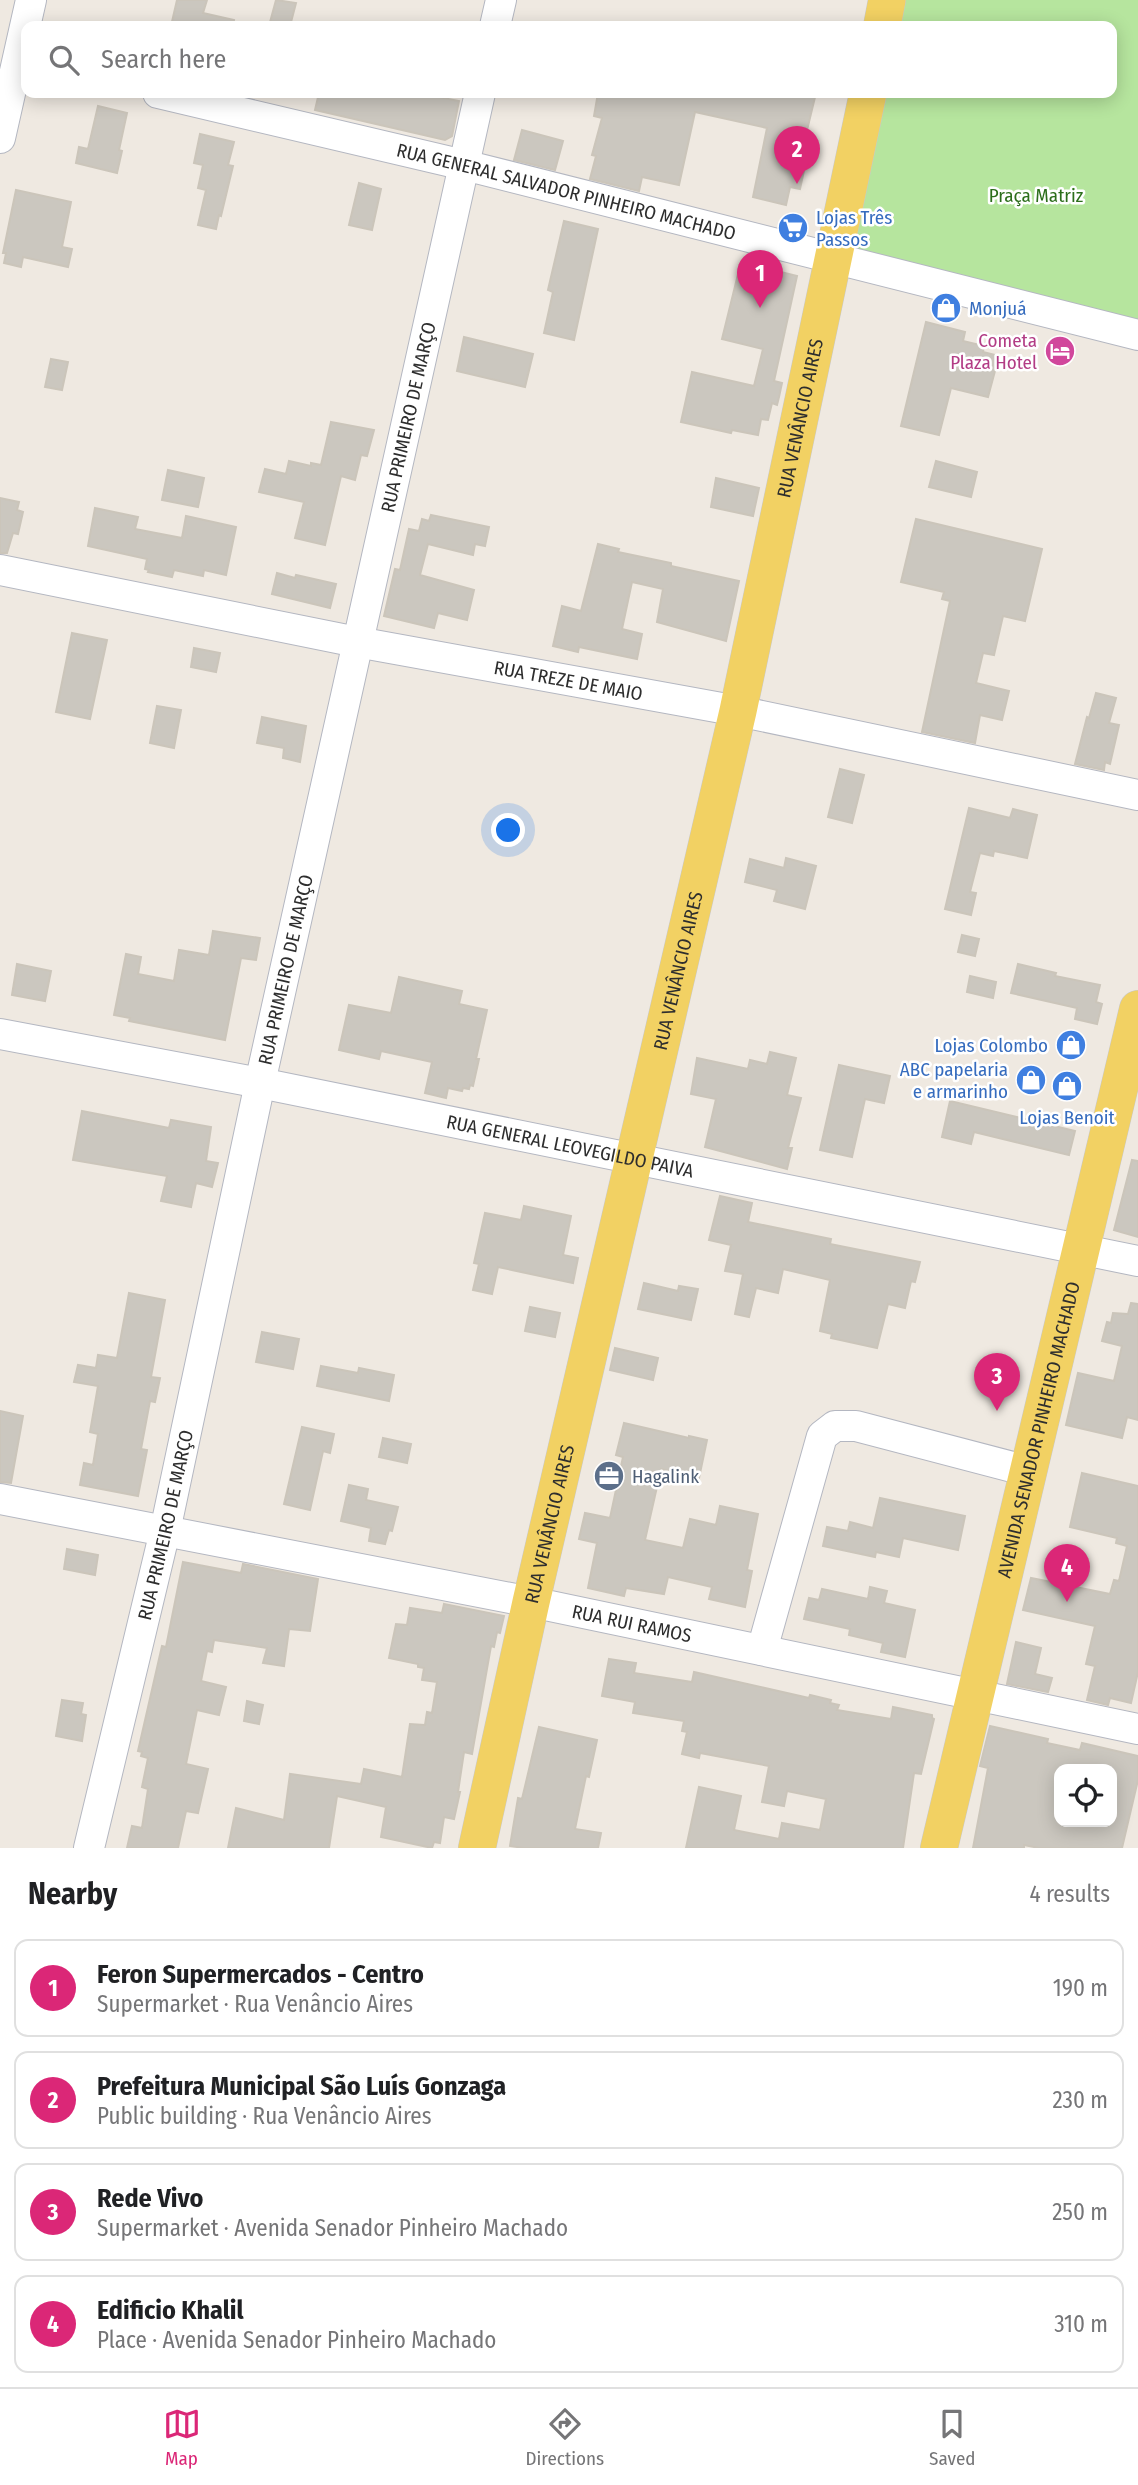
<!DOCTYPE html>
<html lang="en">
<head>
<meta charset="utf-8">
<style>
	body { margin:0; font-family:"Fira Sans Condensed",sans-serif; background:#f6f6f6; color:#202124 }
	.controls { position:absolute; right:21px; bottom:21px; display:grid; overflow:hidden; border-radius:14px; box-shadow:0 4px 18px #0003 }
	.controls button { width:63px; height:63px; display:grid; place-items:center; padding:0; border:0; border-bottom:2px solid #e0e0e0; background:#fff; color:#202124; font:35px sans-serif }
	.you { position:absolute; left:509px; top:831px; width:24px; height:24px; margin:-18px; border:5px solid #fff; border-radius:50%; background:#1a73e8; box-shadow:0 0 0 10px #1a73e833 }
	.badge { display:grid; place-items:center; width:46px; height:46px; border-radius:50%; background:#db2777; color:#fff; font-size:23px; font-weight:700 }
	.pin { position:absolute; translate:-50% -58px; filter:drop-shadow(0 2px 4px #0008) }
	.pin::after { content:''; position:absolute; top:37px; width:24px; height:21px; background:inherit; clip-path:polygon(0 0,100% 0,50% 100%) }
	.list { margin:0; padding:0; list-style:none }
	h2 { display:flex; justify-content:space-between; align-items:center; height:91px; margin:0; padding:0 28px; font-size:30px }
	h2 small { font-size:23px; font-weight:400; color:#757577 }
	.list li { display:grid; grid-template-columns:46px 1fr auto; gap:21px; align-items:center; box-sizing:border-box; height:98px; margin:0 14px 14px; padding:0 14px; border:2px solid #e0e0e0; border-radius:14px }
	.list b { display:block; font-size:26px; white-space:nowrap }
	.list p { margin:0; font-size:23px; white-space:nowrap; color:#757577 }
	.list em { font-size:23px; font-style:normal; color:#757577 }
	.icon { flex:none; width:38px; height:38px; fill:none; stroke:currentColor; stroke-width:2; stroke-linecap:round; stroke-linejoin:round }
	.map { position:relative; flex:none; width:1138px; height:1848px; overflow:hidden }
	.search { position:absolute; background:#fff; box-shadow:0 4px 18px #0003; left:21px; right:21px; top:21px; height:77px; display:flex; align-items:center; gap:18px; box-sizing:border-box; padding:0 24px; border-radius:14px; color:#757577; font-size:26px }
	.sheet { height:539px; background:#fff }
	nav { display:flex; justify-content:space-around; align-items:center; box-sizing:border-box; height:98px; border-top:2px solid #e0e0e0; background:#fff; font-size:19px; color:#757577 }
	nav a { display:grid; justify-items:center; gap:4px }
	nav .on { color:#db2777 }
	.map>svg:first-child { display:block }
	.green { fill:#b6e59e }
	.building { fill:#cbc7bf; stroke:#cbc5ba; stroke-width:2; fill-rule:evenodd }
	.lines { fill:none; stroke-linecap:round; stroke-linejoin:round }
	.minor-casing { stroke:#b4b7c1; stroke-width:32 }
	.major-casing { stroke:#c9c9c9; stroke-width:38 }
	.minor { stroke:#fff; stroke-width:30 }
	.major { stroke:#f2d163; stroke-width:37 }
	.labels { text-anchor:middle; stroke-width:5; stroke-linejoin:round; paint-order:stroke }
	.street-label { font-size:19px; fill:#2e2e2e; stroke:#fff }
	.park-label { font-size:19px; fill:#2c6e1b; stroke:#fff }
	.shop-label { font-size:19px; fill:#366cbe; stroke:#fff; text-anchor:start }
	.hotel-label { font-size:19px; fill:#b23c85; stroke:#fff; text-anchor:end }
	.service-label { font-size:19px; fill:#4e5e75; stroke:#fff; text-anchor:start }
</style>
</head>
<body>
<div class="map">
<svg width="1138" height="1848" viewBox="0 0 1138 1848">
	<rect width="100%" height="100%" fill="#efe9e1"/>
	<!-- green -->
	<path class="green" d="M896,0H1138V326L839,250L875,93H1112V26H890Z"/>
	<!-- building -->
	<g class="building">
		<path d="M177,0H207L203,13L234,20L233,26H171Z"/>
		<path d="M276,0L296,3L290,26H269Z"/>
		<path d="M319,93H418L459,101L452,136L445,140L315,110Z"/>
		<path d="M598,93H816L802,151L808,152L800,189L790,187L786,205L753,197L767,128L695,112L679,185L642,177L639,191L590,179L596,156L592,155L602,118L594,116Z"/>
		<path d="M98,106L127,113L119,150L122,151L117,173L76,163L79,147L88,149Z"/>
		<path d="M522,130L563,141L555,170L514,160Z"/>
		<path d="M200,134L234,142L228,165L233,166L221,216L219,215L216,229L198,225L206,190L198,188L203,165L194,163Z"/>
		<path d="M359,183L381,189L372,230L349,225Z"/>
		<path d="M16,190L71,202L62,247L72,249L68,267L23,257L21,267L4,263L6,253H3Z"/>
		<path d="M564,221L598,229L574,340L544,333L553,292L548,290Z"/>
		<path d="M741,262L797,276L774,381L782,383L779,397L777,405L772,403L768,420L761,419L758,435L732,430L731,433L681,422L692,372L754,386L763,349L722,339Z"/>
		<path d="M926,322L965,332L963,341L984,346L983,352L999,356L988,397L951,388L939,435L901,426Z"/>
		<path d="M464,337L533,354L525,387L457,371Z"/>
		<path d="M51,359L68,362L62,390L45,387Z"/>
		<path d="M331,422L374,430L367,456L361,455L355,480L341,476L325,545L295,538L304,502L259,492L265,469L286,474L289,461L311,466V463L321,465Z"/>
		<path d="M936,461L977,472L971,497L929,487Z"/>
		<path d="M168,470L204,478L198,507L162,500Z"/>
		<path d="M716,478L759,488L753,516L711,507Z"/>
		<path d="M0,498L19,502L17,510L23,512L18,534L13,533L7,553H0Z"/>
		<path d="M95,508L138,517L135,529L182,538L186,516L236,527L226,575L204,570L203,576L174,570L172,577L148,572L149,570L145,569L147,559L88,546Z"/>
		<path d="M431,515L489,527L485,546L475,544L473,555L428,544L420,575L474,590L467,620L438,613L434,628L384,616L395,569L400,570L409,529L419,531L422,519L429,521Z"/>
		<path d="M916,519L1042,549L1025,621L1003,616L994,655L983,653L976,683L1009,691L1002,720L980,715L975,743L922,732L950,601L942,599L944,592L901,582Z"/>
		<path d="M598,544L619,549L618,552L671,563V566L739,581L726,641L657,622L663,589L632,582L622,629L642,634L637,659L579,647L578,652L553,646L562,606L581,611Z"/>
		<path d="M277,573L295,578L296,575L336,584L330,608L272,594Z"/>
		<path d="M72,633L107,640L90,719L56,712Z"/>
		<path d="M194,648L220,653L216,672L191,667Z"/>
		<path d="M1096,693L1116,698L1109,723L1119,725L1110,764L1105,762L1104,770L1075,764L1087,717L1089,718Z"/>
		<path d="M157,706L181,710L174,748L150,743Z"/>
		<path d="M262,717L306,726L300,762L283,758L284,748L257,743Z"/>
		<path d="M840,769L864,775L852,823L828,817Z"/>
		<path d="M969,808L1010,818L1013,809L1037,815L1027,858L994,851L993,856L980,853L970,892L976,893L971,915L945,909Z"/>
		<path d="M786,858L816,866L805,909L774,901L777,890L745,882L750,859L784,868Z"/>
		<path d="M213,931L260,938L256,960L241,958L225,1040L129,1021L130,1018L114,1015L126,954L141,957L138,974L174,981L179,950L209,955Z"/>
		<path d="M962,935L979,939L975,956L958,952Z"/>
		<path d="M17,964L51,971L45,1001L12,995Z"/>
		<path d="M1018,964L1056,973L1055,976L1100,985L1096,1002L1102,1004L1097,1024L1075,1019L1077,1008L1011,993Z"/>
		<path d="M970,976L996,982L993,998L967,992Z"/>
		<path d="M399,977L462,991L459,1004L487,1010L476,1059H479L473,1086L470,1085L469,1089L463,1088L462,1091L448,1088L446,1098L425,1093L432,1062L381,1051L379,1059L339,1050L349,1005L391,1013Z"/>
		<path d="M770,1052L796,1058L787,1095L801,1098L788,1148H792L787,1169L705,1147L716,1099L691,1094L697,1058L748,1069L750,1060L767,1064Z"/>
		<path d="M839,1065L890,1076L884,1103L865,1099L852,1157L820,1150Z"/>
		<path d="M950,1101L1075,1131L1069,1155L974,1132L971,1144L942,1137Z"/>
		<path d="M82,1111L169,1128L171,1120L211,1127L206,1161L218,1163L212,1187L196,1183L191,1207L161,1201L167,1176L73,1160Z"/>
		<path d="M1132,1160L1138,1161V1237L1114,1230Z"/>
		<path d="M720,1196L752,1203L748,1222L831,1239L830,1244L920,1262L915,1282L911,1281L905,1308L888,1304L877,1348L831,1338L832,1334L820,1331L830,1280L783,1269L778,1293L756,1288L749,1317L735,1314L743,1274L725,1271L731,1245L709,1240Z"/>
		<path d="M524,1206L571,1216L563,1255L578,1258L573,1283L498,1267L492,1294L473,1290L479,1264L474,1263L485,1213L521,1220Z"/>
		<path d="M644,1283L678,1291L679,1286L698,1289L691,1320L638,1309Z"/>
		<path d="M129,1293L165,1300L151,1377L160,1378L155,1402L150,1401L141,1449L147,1450L138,1496L80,1485L84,1463L93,1465L98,1434L90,1432L98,1386L74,1382L78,1365L96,1368L98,1355L117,1358Z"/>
		<path d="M1131,1303L1138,1304V1420L1127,1417L1122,1438L1066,1425L1078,1373L1114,1381L1122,1346L1102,1341L1107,1322L1111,1323L1113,1313L1128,1314Z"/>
		<path d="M530,1307L560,1313L555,1337L525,1331Z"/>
		<path d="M262,1332L299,1339L293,1369L256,1362Z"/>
		<path d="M615,1348L658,1358L653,1380L610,1370Z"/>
		<path d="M321,1366L358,1373L359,1368L394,1375L389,1401L317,1386Z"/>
		<path d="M0,1411L23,1416L11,1483L0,1482Z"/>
		<path d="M624,1423L689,1438V1436L707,1440L699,1478L661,1469L645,1540L683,1548L690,1519L716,1525L720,1506L758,1514L747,1570L752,1571L745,1607L709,1599L712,1587L668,1577L664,1594L626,1588L624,1596L588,1588L597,1543L579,1539L585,1513L610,1518L623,1457L616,1455Z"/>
		<path d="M302,1427L334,1434L330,1453L323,1451L310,1510L284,1504Z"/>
		<path d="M383,1438L411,1444L407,1463L379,1457Z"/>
		<path d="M1082,1473L1138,1486V1672L1131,1703L1110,1698L1108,1705L1087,1700L1095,1666L1086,1664L1095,1626L1023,1610L1031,1578L1110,1594L1114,1580L1119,1581L1127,1546L1116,1543L1117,1538L1070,1527Z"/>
		<path d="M349,1485L368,1489L366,1500L398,1507L392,1531L389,1530L385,1544L369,1541L371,1528L341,1521Z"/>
		<path d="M880,1498L965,1516L958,1550L903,1538L899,1557L876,1552L875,1557L823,1546L827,1527L848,1531L850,1522L873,1528Z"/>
		<path d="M67,1549L98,1555L95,1575L64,1569Z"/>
		<path d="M183,1562L241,1573L243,1564L318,1579L310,1631L289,1629L284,1666L263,1663L267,1648L214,1640L212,1652L207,1651L201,1681L226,1687L219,1715L197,1710L186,1764L208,1769L198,1813L186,1811L178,1848H127L132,1826L142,1828L148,1789L142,1787L148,1758L141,1756L142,1752L138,1751L162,1646L166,1647Z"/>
		<path d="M870,1587L887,1591L884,1603L915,1610L905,1657L881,1652L883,1643L849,1635L850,1629L804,1619L809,1598L819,1600L822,1589L868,1599Z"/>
		<path d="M444,1604L504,1616L500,1633L497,1632L494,1647L491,1646L472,1754L464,1752L458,1792H460L454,1819L444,1817L440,1843L434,1842L432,1848L381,1837L386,1807L337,1796L329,1848H228L236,1808L284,1820L290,1774L361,1784L364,1769L402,1777L410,1724L425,1725L427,1712L432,1713L437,1682L422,1680L424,1668L418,1667V1664L389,1658L396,1624L407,1625L410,1608L442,1613Z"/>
		<path d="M1016,1642L1041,1648L1035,1674L1052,1678L1048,1692L1007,1684Z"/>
		<path d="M609,1659L636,1663L634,1673L692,1682L694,1672L809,1698L810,1695L831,1700L830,1703L839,1705L837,1710L891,1719L893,1707L932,1715V1718L934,1719L921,1774L914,1773L903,1848H686L699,1787L741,1796L734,1830L779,1839L782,1823L820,1830L826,1799L787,1791L784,1806L762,1802L769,1766L700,1753L699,1758L682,1754L687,1732L682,1731L684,1721L633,1713L635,1702L602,1696Z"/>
		<path d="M62,1700L83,1703L81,1714L86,1715L82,1741L56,1736Z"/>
		<path d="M247,1701L263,1705L259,1724L244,1721Z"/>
		<path d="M990,1726L1048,1739L1047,1743L1080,1750L1082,1743L1138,1756V1780L1122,1848H1039L1024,1845V1848H973L988,1768L980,1766ZM1059,1769H1112V1822H1059Z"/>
		<path d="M539,1727L597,1740L589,1777L586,1776L575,1829L601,1833L598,1848H524L510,1846L518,1798L522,1799Z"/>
	</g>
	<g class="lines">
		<!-- minor casing -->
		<g class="minor-casing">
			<g id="minor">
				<path d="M495,26L501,0"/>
				<path id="s1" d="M158,93L464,165L1138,335"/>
				<path d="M0,138L31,0"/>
				<path id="s2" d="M0,570L357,642L738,711L1138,795"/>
				<path id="s3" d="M0,1034L260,1083L1138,1261"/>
				<path id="s4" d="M0,1499L531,1602L1138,1729"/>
				<path d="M762,1650L822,1436L835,1426H856L1028,1471"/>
				<path id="s5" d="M89,1848L165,1531L260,1083L480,93"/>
			</g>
		</g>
		<!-- major casing -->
		<g class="major-casing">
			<g id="major">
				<path d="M882,26L887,0"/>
				<path id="s6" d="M477,1848L531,1602L738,711L868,93"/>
				<path id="s7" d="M939,1848L1138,1009"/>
			</g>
		</g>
		<!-- minor -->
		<use href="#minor" class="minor"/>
		<!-- major -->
		<use href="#major" class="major"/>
	</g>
	<!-- icons -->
	<defs>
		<g id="supermarket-disc" transform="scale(1.575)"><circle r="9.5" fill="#3f7fe0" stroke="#fff"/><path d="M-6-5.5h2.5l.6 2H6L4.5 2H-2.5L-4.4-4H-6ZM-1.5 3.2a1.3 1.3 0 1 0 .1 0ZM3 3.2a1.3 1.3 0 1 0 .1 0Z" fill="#fff"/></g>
		<g id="shop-disc" transform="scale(1.575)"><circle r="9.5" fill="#3f7fe0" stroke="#fff"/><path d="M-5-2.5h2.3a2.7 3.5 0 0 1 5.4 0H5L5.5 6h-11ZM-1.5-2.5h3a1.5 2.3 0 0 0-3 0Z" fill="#fff"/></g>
		<g id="hotel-disc" transform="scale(1.575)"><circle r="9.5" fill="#d1479c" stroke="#fff"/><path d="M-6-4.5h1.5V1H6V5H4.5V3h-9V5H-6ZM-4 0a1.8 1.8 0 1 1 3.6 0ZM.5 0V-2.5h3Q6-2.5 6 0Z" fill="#fff"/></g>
		<g id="office-disc" transform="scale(1.575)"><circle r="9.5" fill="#5c6f8a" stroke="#fff"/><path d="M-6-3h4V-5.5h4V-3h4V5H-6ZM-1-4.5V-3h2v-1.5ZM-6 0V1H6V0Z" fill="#fff"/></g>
	</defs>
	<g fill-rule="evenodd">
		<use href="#supermarket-disc" x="793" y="228"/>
		<use href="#shop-disc" x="946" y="308"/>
		<use href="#hotel-disc" x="1060" y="351"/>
		<use href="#shop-disc" x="1071" y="1045"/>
		<use href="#shop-disc" x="1031" y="1080"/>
		<use href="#shop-disc" x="1067" y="1086"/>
		<use href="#office-disc" x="609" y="1476"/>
	</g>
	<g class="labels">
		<!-- street labels -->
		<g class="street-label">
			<text dy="7" stroke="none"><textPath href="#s1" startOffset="420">RUA GENERAL SALVADOR PINHEIRO MACHADO</textPath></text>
			<text dy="7" stroke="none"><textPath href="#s5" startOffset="1466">RUA PRIMEIRO DE MARÇO</textPath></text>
			<text dy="7" stroke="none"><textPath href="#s6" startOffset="1466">RUA VENÂNCIO AIRES</textPath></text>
			<text dy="7" stroke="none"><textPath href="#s2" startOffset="579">RUA TREZE DE MAIO</textPath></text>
			<text dy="7" stroke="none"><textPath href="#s5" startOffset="900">RUA PRIMEIRO DE MARÇO</textPath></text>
			<text dy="7" stroke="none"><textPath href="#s6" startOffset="900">RUA VENÂNCIO AIRES</textPath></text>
			<text dy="7" stroke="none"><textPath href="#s3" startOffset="581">RUA GENERAL LEOVEGILDO PAIVA</textPath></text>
			<text dy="7" stroke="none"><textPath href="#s7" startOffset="430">AVENIDA SENADOR PINHEIRO MACHADO</textPath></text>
			<text dy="7" stroke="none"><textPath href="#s6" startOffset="332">RUA VENÂNCIO AIRES</textPath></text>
			<text dy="7" stroke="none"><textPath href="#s5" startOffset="332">RUA PRIMEIRO DE MARÇO</textPath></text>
			<text dy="7" stroke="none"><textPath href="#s4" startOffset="644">RUA RUI RAMOS</textPath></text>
		</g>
		<!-- park labels -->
		<g class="park-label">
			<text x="1036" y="202">Praça Matriz</text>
		</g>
		<!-- shop labels -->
		<g class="shop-label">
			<text x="816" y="224">Lojas Três<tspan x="816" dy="22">Passos</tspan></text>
			<text x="969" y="315">Monjuá</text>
			<text x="1048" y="1052" text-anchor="end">Lojas Colombo</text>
			<text x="1008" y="1076" text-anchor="end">ABC papelaria<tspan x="1008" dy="22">e armarinho</tspan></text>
			<text x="1067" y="1124" text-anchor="middle">Lojas Benoit</text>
		</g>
		<!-- hotel labels -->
		<g class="hotel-label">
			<text x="1037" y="347">Cometa<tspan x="1037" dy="22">Plaza Hotel</tspan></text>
		</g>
		<!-- service labels -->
		<g class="service-label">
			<text x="632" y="1483">Hagalink</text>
		</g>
	</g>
</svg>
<div class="controls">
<button><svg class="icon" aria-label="locate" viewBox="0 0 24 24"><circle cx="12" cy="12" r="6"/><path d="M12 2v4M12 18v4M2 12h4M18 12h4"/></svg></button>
</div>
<div class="you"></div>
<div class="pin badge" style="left:760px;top:308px">1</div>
<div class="pin badge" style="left:797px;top:184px">2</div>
<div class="pin badge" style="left:997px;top:1411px">3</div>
<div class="pin badge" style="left:1067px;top:1602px">4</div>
<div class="search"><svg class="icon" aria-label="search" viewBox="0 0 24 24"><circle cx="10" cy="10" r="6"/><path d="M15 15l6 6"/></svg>Search here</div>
</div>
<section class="sheet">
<h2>Nearby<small>4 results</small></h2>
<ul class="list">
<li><span class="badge">1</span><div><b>Feron Supermercados - Centro</b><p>Supermarket · Rua Venâncio Aires</p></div><em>190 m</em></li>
<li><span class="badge">2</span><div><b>Prefeitura Municipal São Luís Gonzaga</b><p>Public building · Rua Venâncio Aires</p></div><em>230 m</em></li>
<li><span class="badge">3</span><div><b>Rede Vivo</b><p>Supermarket · Avenida Senador Pinheiro Machado</p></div><em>250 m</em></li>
<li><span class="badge">4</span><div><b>Edificio Khalil</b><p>Place · Avenida Senador Pinheiro Machado</p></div><em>310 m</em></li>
</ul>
</section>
<nav>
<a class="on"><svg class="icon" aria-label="map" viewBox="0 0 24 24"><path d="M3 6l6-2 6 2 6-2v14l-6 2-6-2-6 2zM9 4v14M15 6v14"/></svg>Map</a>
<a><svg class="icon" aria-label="directions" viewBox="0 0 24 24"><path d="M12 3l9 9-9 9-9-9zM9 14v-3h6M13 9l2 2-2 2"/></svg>Directions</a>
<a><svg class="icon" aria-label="saved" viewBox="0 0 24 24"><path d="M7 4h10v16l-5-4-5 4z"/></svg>Saved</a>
</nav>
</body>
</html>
